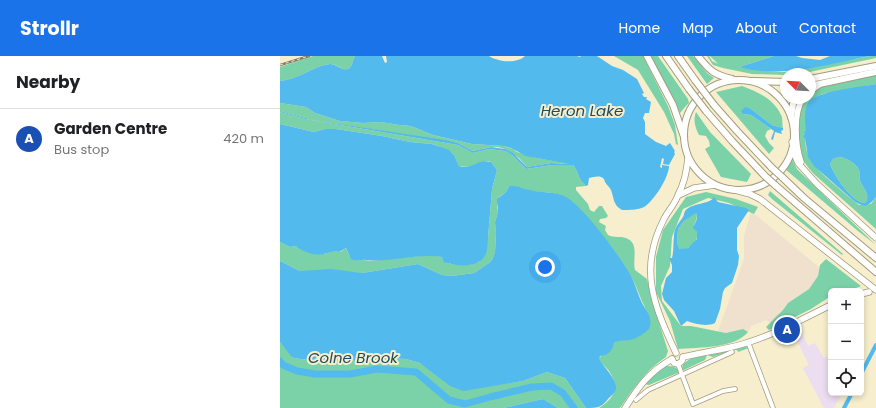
<!DOCTYPE html>
<html lang="en">
<head>
<meta charset="utf-8">
<style>
	body { margin:0; font-family:Poppins,sans-serif; background:#f6f6f6; color:#202124 }
	.controls { position:absolute; right:12px; bottom:12px; display:grid; overflow:hidden; border-radius:6px; box-shadow:0 2px 6px #0003 }
	.controls button { width:36px; height:36px; display:grid; place-items:center; padding:0; border:0; border-bottom:1px solid #e0e0e0; background:#fff; color:#202124; font:20px sans-serif }
	.compass { position:absolute; left:500px; top:12px; width:36px; height:36px; border-radius:50%; background:#fff; box-shadow:0 2px 6px #0003; rotate:294deg }
	.you { position:absolute; left:265px; top:211px; width:14px; height:14px; margin:-10px; border:3px solid #fff; border-radius:50%; background:#1a73e8; box-shadow:0 0 0 6px #1a73e833 }
	.badge { display:grid; place-items:center; width:26px; height:26px; border-radius:50%; background:#1a73e8; color:#fff; font-size:13px; font-weight:700 }
	.pin { position:absolute; translate:-50% -50%; border:2px solid #fff; box-shadow:0 1px 4px #0006 }
	.list { margin:0; padding:0; list-style:none }
	h2 { display:flex; justify-content:space-between; align-items:center; height:52px; margin:0; padding:0 16px; font-size:17px }
	h2 small { font-size:13px; font-weight:400; color:#757577 }
	.list li { display:grid; grid-template-columns:26px 1fr auto; gap:12px; align-items:center; box-sizing:border-box; height:60px; padding:0 16px; border-top:1px solid #e0e0e0 }
	.list b { display:block; font-size:15px; white-space:nowrap }
	.list p { margin:0; font-size:13px; white-space:nowrap; color:#757577 }
	.list em { font-size:13px; font-style:normal; color:#757577 }
	.icon { flex:none; width:22px; height:22px; fill:none; stroke:currentColor; stroke-width:2; stroke-linecap:round; stroke-linejoin:round }
	.map { position:relative; flex:none; width:596px; height:352px; overflow:hidden }
	header { display:flex; align-items:center; gap:24px; box-sizing:border-box; height:56px; padding:0 20px; background:#1a73e8; color:#fff }
	header strong { font-size:19px }
	nav { display:flex; gap:22px; margin-inline-start:auto; font-size:14px }
	main { display:flex }
	aside { flex:1; background:#fff }
	.map>svg:first-child { display:block }
	.commercial { fill:#ecddf0 }
	.industrial { fill:#f0e1ce }
	.green { fill:#7bd2a9 }
	.water { fill:#52baec; fill-rule:evenodd }
	.lines { fill:none; stroke-linecap:round; stroke-linejoin:round }
	.canal { stroke:#52baec; stroke-width:4 }
	.river { stroke:#52baec; stroke-width:7 }
	.minor-casing { stroke:#a39c7c; stroke-width:5.5 }
	.major-casing { stroke:#a39c7c; stroke-width:7 }
	.highway-casing { stroke:#a39c7c; stroke-width:8 }
	.minor { stroke:#fff; stroke-width:4 }
	.major { stroke:#fff; stroke-width:5.5 }
	.highway { stroke:#fff; stroke-width:6 }
	.rail-casing { stroke:#817c66; stroke-width:2.5 }
	.rail { stroke:#f6eecc; stroke-width:1; stroke-dasharray:3; stroke-linecap:butt }
	.highway-bridge-casing { stroke:#a39c7c; stroke-width:8; stroke-linecap:butt }
	.highway-bridge { stroke:#fff; stroke-width:6 }
	.labels { text-anchor:middle; stroke-width:4; stroke-linejoin:round; paint-order:stroke }
	.water-label { font-size:15px; font-style:italic; fill:#1f4a60; stroke:#f6eecc }
</style>
</head>
<body>
<header>
<strong>Strollr</strong>
<nav><a>Home</a><a>Map</a><a>About</a><a>Contact</a></nav>
</header>
<main>
<aside>
<h2>Nearby<small></small></h2>
<ul class="list">
<li><span class="badge" style="background:#1a4fb4">A</span><div><b>Garden Centre</b><p>Bus stop</p></div><em>420 m</em></li>
</ul>
</aside>
<div class="map">
<svg width="596" height="352" viewBox="0 0 596 352">
	<rect width="100%" height="100%" fill="#f6eecc"/>
	<!-- commercial -->
	<path class="commercial" d="M522,277L528,290L535,287L544,302L551,299V337H562L554,352H544L523,312L529,309L515,281Z"/>
	<!-- industrial -->
	<path class="industrial" d="M471,156L477,160L540,212L538,220L529,233L508,247L503,254L490,268L487,264L471,270L468,276L463,273L446,277L438,275L464,203V180Z"/>
	<!-- green -->
	<g class="green">
		<path d="M33,0H75C72,4 73,11 68,13C62,15 57,8 50,8C38,9 29,16 18,20C12,23 6,24 0,25V11Z"/>
		<path d="M334,0H363L388,50L395,69L398,89L396,88L394,78L384,56L358,14Z"/>
		<path d="M370,0H378L408,43L409,47C405,50 403,54 400,57Z"/>
		<path d="M407,0H413L427,17L434,22L427,28Z"/>
		<path d="M427,0H429L432,5L438,8L430,0H494L459,11L486,15L504,16L590,0H596V2L520,18H506V19L472,18L443,12L433,9Z"/>
		<path d="M596,19V28L543,38L534,42L527,51L526,76L524,78H526C522,102 539,115 555,129C563,136 571,143 579,149L591,148L596,141V173L535,119C529,113 523,106 521,98C517,83 517,53 526,42H530V38L538,32Z"/>
		<path d="M462,30C478,36 494,43 501,59C503,62 502,68 503,72L492,69L471,53L463,58L471,59L491,73L487,75L485,80L489,87L494,92L489,98L436,36Z"/>
		<path d="M0,47L26,51L35,57L60,65L83,67L101,66L119,69L131,70L153,79L192,88L224,90L233,93L237,96L257,102L291,108L271,107L247,111L239,102L225,93L218,91H211L193,95L178,87L33,64L0,55Z"/>
		<path d="M0,56L25,63L178,89L193,97L209,93L225,95L232,99L246,113L272,109H293C299,116 297,122 306,130L296,131V134L308,148L310,154L314,156L319,150H322L328,160L326,162L320,163L319,166L326,170L325,174L328,179C334,182 340,180 346,182C360,187 352,204 355,214L367,223L375,254L388,295L386,301C366,314 353,333 340,352H319C335,341 340,332 329,315C326,311 321,307 318,303L334,287L337,285H341L368,257C360,244 357,228 348,216L281,139C271,136 262,136 252,135C244,133 238,130 229,130L226,136L219,141L217,151L218,156L215,166L216,178L215,196L212,204L209,207L194,217L172,220L162,219L138,208L82,217L20,215L0,205V186L10,191L16,190L44,198L52,195L60,196L66,192C74,212 75,201 90,205L150,199L162,201L170,208L189,209L199,206L208,182L212,133L217,114L211,106L208,105L195,108L190,111L179,110L175,101L158,90L152,88L130,86L102,80L56,73H45L34,76L0,68Z"/>
		<path d="M416,56L430,76L471,118L467,126L441,121L425,93L430,90L429,85L426,80L419,79C415,71 413,64 416,56Z"/>
		<path d="M511,101L517,113L523,119L596,189L578,175L505,113L509,108Z"/>
		<path d="M559,101C567,102 579,108 580,118C580,121 579,124 581,127C584,133 591,140 585,147C572,147 554,119 550,108L553,103Z"/>
		<path d="M490,135L563,198L562,199L492,143L488,139Z"/>
		<path d="M426,136L456,143L478,151L474,158L449,147L428,142L403,153L392,181L390,210L381,230L382,245L401,270H411L446,277L463,273L468,276C454,293 419,291 398,293L390,265L376,236V201L383,174L406,141Z"/>
		<path d="M416,156C418,161 416,165 414,169C416,173 418,177 417,181C416,189 407,194 400,193C395,187 398,180 398,173L404,165Z"/>
		<path d="M546,203L581,230L569,235H551V240L531,253L489,274L486,271L503,254L508,247L529,233L538,220L540,209Z"/>
		<path d="M0,286L14,302L42,306L104,302L126,303L140,307L197,332L243,325L267,316L285,322L306,352H278L263,343L223,352H0Z"/>
		<path d="M464,290L469,292L458,296L457,294H452L433,301L427,299L425,304L404,314L402,313L403,308L414,300Z"/>
		<path d="M386,310C393,310 397,311 400,316L369,329L364,328L376,315Z"/>
	</g>
	<!-- water -->
	<g class="water">
		<path d="M75,0H102L105,7L107,6L106,0H209C218,6 237,8 245,0H297L300,1L301,0H317L332,10L343,14L357,23L364,37L362,38L364,41H367L366,43L371,46L369,57H365L363,62L365,66V78L376,86L386,90L390,87L395,95L394,96L395,98L389,109L383,108L384,103L382,102L380,111L382,112V109L389,110C389,121 374,145 364,151C358,154 349,154 342,154C333,149 334,142 331,134C329,130 325,128 324,123C320,119 314,121 309,122L308,129L306,130C297,122 299,116 293,109H272L246,113L232,99L225,95L209,93L193,97L178,89L25,63L0,56V55L33,64L165,84L178,87L193,95L211,91L225,93L233,97L247,111L271,107L289,108L246,100L231,92L224,90L192,88L153,79L131,70L119,69L101,66L83,67L60,65L35,57L26,51L0,47V25C6,24 12,23 18,20C29,16 38,9 50,8C56,8 62,15 68,13C73,11 72,4 75,0Z"/>
		<path d="M494,0H516L522,2L540,4L550,0H590C547,8 502,23 459,11Z"/>
		<path d="M596,28V141C588,151 584,152 574,145L534,110L528,101L525,82L523,80L525,79L524,76L526,75C525,67 524,55 528,47C535,35 581,31 596,28ZM559,101C567,102 579,108 580,118C580,121 579,124 581,127C584,133 591,140 585,147C572,147 554,119 550,108L553,103Z"/>
		<path d="M465,51L471,53L492,69L503,72V74L501,75L502,78L495,76L493,84L491,83L494,75L471,59L463,58L461,55Z"/>
		<path d="M0,68L34,76L45,73H56L102,80L130,86L152,88L169,94L175,101L179,110C194,114 196,102 211,106L217,114L212,133L207,194C203,213 179,211 164,206L162,201C136,197 111,207 86,204C80,203 77,207 71,203L66,192L59,196C51,195 51,196 44,198C34,200 23,196 16,190L10,191L0,186Z"/>
		<path d="M229,130C237,129 243,133 250,134C262,137 275,135 286,141C303,150 343,204 352,222C356,230 358,239 362,247C365,253 370,257 370,264C371,266 370,270 369,273C364,278 357,282 350,284C344,285 338,284 334,287C332,295 329,299 320,300L319,303C323,310 337,323 336,333C335,337 331,340 328,343C321,352 317,352 306,352L285,322L267,316L243,325L183,335L170,330L140,307L126,303L104,302L42,306L14,302L11,300L0,286V205L20,215L51,213L82,217L138,208L162,219L172,220L194,217L209,207L212,204L215,196L216,179L215,166L218,156L217,143L226,136Z"/>
		<path d="M434,141L438,146L466,152L469,154L457,172V194L459,200L458,209L452,227L445,232L443,236L440,253L435,267C426,271 416,268 407,265L401,270L394,255L384,244L382,238L386,222L392,216V209L389,202H392C394,194 393,188 394,180C394,172 399,167 403,161C404,159 404,157 405,155C412,146 430,149 434,141ZM416,157C419,163 415,166 413,172L417,176V183L408,192L400,193C395,187 398,180 398,173L404,165Z"/>
		<path d="M263,343L278,352H223Z"/>
	</g>
	<g class="lines">
		<!-- canal -->
		<g class="canal">
			<path d="M581,318L596,289"/>
			<path d="M564,352L572,337"/>
		</g>
		<!-- river -->
		<path class="river" d="M0,305L3,309L17,315L35,318H70L97,313L136,316L169,344L185,348L210,341L252,331L271,330L283,337L294,352"/>
		<!-- minor casing -->
		<g class="minor-casing">
			<g id="minor">
				<path d="M468,286L493,352"/>
				<path d="M398,308L413,348L443,335L455,333"/>
				<path d="M356,344L368,334L452,296"/>
			</g>
		</g>
		<!-- major casing -->
		<g class="major-casing">
			<g id="major">
				<path d="M530,35L539,29"/>
				<path d="M512,86L515,100L518,107L537,128L596,182"/>
				<path d="M521,106C515,89 513,57 523,42"/>
				<path d="M451,133L470,138L480,143L596,234"/>
				<path d="M399,139L414,132L435,129"/>
				<path d="M581,238L589,236"/>
				<path d="M396,297C374,250 358,213 384,163C388,155 395,148 398,139C404,128 407,114 408,101"/>
				<path d="M403,301C423,296 443,294 463,288C494,279 522,263 551,249"/>
				<path d="M392,303L394,307L398,308L402,305L403,301"/>
				<path d="M345,352C359,330 369,316 392,303"/>
			</g>
		</g>
		<!-- highway casing -->
		<g class="highway-casing">
			<g id="highway">
				<path d="M367,0L393,49L404,81"/>
				<path d="M386,0L409,33"/>
				<path d="M398,0L415,24"/>
				<path d="M418,0C429,14 434,19 452,23"/>
				<path d="M530,23L596,10"/>
				<circle cx="459" cy="79" r="55"/>
				<path d="M473,25L506,26"/>
				<path d="M530,30L596,16"/>
				<path d="M434,49L457,75L492,112"/>
				<path d="M426,55L452,85L485,120"/>
				<path d="M511,61L513,48L516,42"/>
				<path d="M502,121L524,142L596,202"/>
				<path d="M495,129L596,216"/>
			</g>
		</g>
		<!-- minor -->
		<use href="#minor" class="minor"/>
		<!-- major -->
		<use href="#major" class="major"/>
		<!-- highway -->
		<use href="#highway" class="highway"/>
		<!-- rail casing -->
		<g class="rail-casing">
			<path id="rail" d="M0,9L29,0"/>
		</g>
		<!-- rail -->
		<use href="#rail" class="rail"/>
		<!-- highway-bridge casing -->
		<g class="highway-bridge-casing">
			<g id="highway-bridge">
				<path d="M415,24L434,49"/>
				<path d="M409,33L426,55"/>
				<path d="M492,112L502,121"/>
				<path d="M485,120L495,129"/>
			</g>
		</g>
		<!-- highway-bridge -->
		<use href="#highway-bridge" class="highway-bridge"/>
	</g>
	<g class="labels">
		<!-- water labels -->
		<g class="water-label">
			<text x="302" y="60">Heron Lake</text>
			<text x="73" y="307">Colne Brook</text>
		</g>
	</g>
</svg>
<div class="controls">
<button>+</button>
<button>−</button>
<button><svg class="icon" aria-label="locate" viewBox="0 0 24 24"><circle cx="12" cy="12" r="6"/><path d="M12 2v4M12 18v4M2 12h4M18 12h4"/></svg></button>
</div>
<svg class="compass" viewBox="-18 -18 36 36"><path d="M0-13l5 13h-10z" fill="#e53935"/><path d="M0 13l5-13h-10z" fill="#757577"/></svg>
<div class="you"></div>
<div class="pin badge" style="left:507px;top:274px;background:#1a4fb4">A</div>
</div>
</main>
</body>
</html>
